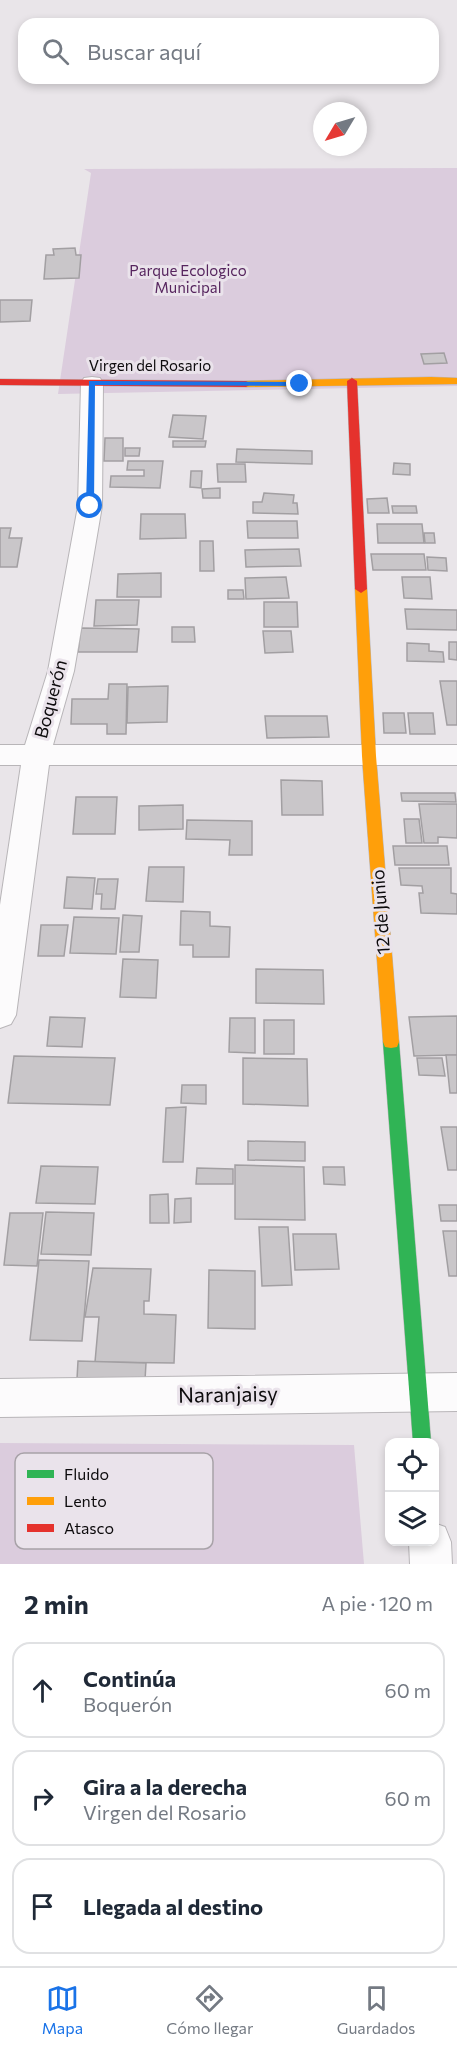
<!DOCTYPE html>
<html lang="es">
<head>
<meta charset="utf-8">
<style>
	body { margin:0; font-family:Commissioner,sans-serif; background:#f6f6f7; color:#1f2937 }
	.controls { position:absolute; right:18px; bottom:18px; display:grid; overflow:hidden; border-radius:12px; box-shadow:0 3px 9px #0003 }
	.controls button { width:54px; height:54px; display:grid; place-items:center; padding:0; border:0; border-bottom:2px solid #e0e1e3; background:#fff; color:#1f2937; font:30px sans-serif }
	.compass { position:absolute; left:313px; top:102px; width:54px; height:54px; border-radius:50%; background:#fff; box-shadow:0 3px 9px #0003; rotate:232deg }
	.stop { position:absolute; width:18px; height:18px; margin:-14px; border:4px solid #1a73e8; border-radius:50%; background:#fff }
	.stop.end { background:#1a73e8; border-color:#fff; box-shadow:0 2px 6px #0008 }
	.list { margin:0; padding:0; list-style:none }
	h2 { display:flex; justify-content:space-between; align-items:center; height:78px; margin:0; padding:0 24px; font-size:26px }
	h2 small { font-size:20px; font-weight:400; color:#747a83 }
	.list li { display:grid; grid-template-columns:39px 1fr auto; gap:18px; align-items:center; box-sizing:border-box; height:96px; margin:0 12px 12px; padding:0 12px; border:2px solid #e0e1e3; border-radius:18px }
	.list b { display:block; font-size:22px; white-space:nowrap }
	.list p { margin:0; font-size:20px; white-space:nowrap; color:#747a83 }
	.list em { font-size:20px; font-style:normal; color:#747a83 }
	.icon { flex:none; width:33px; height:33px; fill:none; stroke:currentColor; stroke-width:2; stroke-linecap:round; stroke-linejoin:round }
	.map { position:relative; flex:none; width:457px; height:1564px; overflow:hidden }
	.search { position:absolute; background:#fff; box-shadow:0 3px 9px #0003; left:18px; right:18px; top:18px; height:66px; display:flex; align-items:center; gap:15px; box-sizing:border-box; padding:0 21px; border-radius:18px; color:#747a83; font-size:22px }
	.sheet { height:402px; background:#fff }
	nav { display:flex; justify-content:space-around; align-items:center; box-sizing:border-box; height:84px; border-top:2px solid #e0e1e3; background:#fff; font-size:16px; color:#747a83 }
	nav a { display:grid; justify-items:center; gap:3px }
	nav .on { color:#1a73e8 }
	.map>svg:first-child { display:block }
	.green { fill:#dbccdd }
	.building { fill:#c9c6c9; stroke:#a29fa2; stroke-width:1.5 }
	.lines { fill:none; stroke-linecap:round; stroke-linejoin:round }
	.street-casing { stroke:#b8b5b8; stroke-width:2 }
	.fast-casing { stroke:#b8b5b8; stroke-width:1 }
	.slow-casing { stroke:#b8b5b8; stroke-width:1 }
	.jam-casing { stroke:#b8b5b8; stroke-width:1 }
	.street { fill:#fcfbfc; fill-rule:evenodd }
	.fast { fill:#30b455; fill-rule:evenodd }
	.slow { fill:#ff9f0a; fill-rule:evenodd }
	.jam { fill:#e5322d; fill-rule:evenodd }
	.route { fill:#1a73e8 }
	.labels { text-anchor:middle; stroke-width:6; stroke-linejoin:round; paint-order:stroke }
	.far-park-label { font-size:15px; fill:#56255e; stroke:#eae3eb }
	.far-street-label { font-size:15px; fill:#0d0b0d; stroke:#eae3eb }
	.street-label { font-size:18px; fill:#0d0b0d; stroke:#eae3eb }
	.near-street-label { font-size:21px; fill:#0d0b0d; stroke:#eae3eb }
	.key { fill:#eae3eb; stroke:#a8a2a8; stroke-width:1.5 }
	.key-label { font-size:16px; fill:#0d0b0d }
</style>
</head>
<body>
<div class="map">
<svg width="457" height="1564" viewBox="0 0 457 1564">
	<rect width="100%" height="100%" fill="#e9e5e9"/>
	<!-- green -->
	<g class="green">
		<path d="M457,168V386L58,394L91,173L84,169Z"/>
		<path d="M0,1443L354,1445L364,1564H0Z"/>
	</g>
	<!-- building -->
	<g class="building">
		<path d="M75,248L76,255H81L79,278L44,279L46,255H54L53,249Z"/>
		<path d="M0,300H32L30,321L0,322Z"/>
		<path d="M444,353L447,363L424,364L421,354Z"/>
		<path d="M173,415L206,416L203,439L169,437Z"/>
		<path d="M105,438H123V461H104Z"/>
		<path d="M173,441H206L205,447H173Z"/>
		<path d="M125,448H140L139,456H125Z"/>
		<path d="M237,449L312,451V464L236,462Z"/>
		<path d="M128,461H163L160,488L110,487L111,476H144V470H127Z"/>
		<path d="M394,463L410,464V475L393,474Z"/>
		<path d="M217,464H245L246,482H218Z"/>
		<path d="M191,471H202L201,488L190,487Z"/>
		<path d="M220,488V498H203L202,489Z"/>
		<path d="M264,493L294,495L293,503H297L298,514L253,513V502H262Z"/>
		<path d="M387,498L389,513H368L367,499Z"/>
		<path d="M392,506H416L417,513H393Z"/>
		<path d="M141,514H185L186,538L140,539Z"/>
		<path d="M247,521H297L298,538H248Z"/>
		<path d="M377,524H422L424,543H378Z"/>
		<path d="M0,528H11L9,538H22L17,567H0Z"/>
		<path d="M424,533H434L435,543H425Z"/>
		<path d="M200,541H213L214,571H200Z"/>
		<path d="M299,549L301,566L246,567L245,550Z"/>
		<path d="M371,554H424L426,570H373Z"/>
		<path d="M427,557L446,558L447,571L428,570Z"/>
		<path d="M161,573V597H117L118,574Z"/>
		<path d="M286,577L289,598L246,599L245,578Z"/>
		<path d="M402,577H430L432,599L404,598Z"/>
		<path d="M228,590H243L244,599H228Z"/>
		<path d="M96,600H139L137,625L94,626Z"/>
		<path d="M264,602H297L298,627H264Z"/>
		<path d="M405,609L457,610V630L407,629Z"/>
		<path d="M172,627H194L195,642H172Z"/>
		<path d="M81,628L139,629L137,652H78Z"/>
		<path d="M263,631H291L293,652L265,653Z"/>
		<path d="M449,642H457V660L449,659Z"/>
		<path d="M407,643L429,644V651L443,652L444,662L407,661Z"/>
		<path d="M440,681H457V725H447Z"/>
		<path d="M109,684H127L126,734H107V724H71L72,699H108Z"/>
		<path d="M168,686L167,722L127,723L128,687Z"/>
		<path d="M383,713H404L406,733H384Z"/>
		<path d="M408,713H433L435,734H410Z"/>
		<path d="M265,716H327L329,737L267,738Z"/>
		<path d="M281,780L322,781L323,815H282Z"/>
		<path d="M401,793H455L456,802L402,801Z"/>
		<path d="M76,797H117L115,834H73Z"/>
		<path d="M419,804H457V838L438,837V843H424Z"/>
		<path d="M183,805V829L139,830V806Z"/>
		<path d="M404,819H419L422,843H406Z"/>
		<path d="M187,820L252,821V855H229L230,840L186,839Z"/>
		<path d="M393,846H447L449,865H395Z"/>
		<path d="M149,867H184L183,902L146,901Z"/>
		<path d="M399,868H451V893L457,894V914L421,913L419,893H423L422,886L401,885Z"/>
		<path d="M67,877L95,878L92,909L64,908Z"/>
		<path d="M98,879H118L115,909H101L102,894H96Z"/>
		<path d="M181,911L210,912V926L230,927L229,957H193V945H180Z"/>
		<path d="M123,915L142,916L139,952H120Z"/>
		<path d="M74,917L119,918L116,954L70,953Z"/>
		<path d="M41,925H68L64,956H38Z"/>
		<path d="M123,959L158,960L156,998L120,997Z"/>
		<path d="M256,969L323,970L324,1004L256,1003Z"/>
		<path d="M457,1016V1055L414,1056L409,1017Z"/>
		<path d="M50,1017L85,1018L82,1047L47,1046Z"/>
		<path d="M230,1018H255V1053L229,1052Z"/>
		<rect x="264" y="1020" width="30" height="34"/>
		<path d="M446,1055H457V1093H450Z"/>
		<path d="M14,1056L115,1058L110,1105L8,1103Z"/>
		<path d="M243,1058L307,1059L308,1106L243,1104Z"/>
		<path d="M417,1058H442L445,1076L419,1075Z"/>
		<path d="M182,1085H206V1104L181,1103Z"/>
		<path d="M186,1107L183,1162H163L166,1108Z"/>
		<path d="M441,1127H457V1170H448Z"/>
		<path d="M248,1141L305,1142V1161L248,1160Z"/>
		<path d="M235,1165L304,1167L305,1220L235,1219Z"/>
		<path d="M41,1166L98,1167L95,1204L36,1203Z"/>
		<path d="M323,1167H344L345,1185L324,1184Z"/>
		<path d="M197,1168L233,1169V1184H196Z"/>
		<path d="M168,1194L169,1223H150V1195Z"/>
		<path d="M191,1198V1222L174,1223L175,1199Z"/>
		<path d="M439,1205H457V1221H441Z"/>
		<path d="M46,1212L94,1213L91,1255L41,1254Z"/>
		<path d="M10,1213H43L37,1266L4,1265Z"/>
		<path d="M259,1227H288L292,1285L262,1286Z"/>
		<path d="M443,1231H457V1276H449Z"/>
		<path d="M293,1234H336L339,1269L295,1270Z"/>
		<path d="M39,1260L89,1261L82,1341L30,1340Z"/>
		<path d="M93,1268L151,1269L149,1301H144V1314L176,1315L174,1363L95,1362L99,1317H85Z"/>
		<path d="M209,1270L255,1271V1329L208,1328Z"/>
		<path d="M78,1361L146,1363L145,1380L77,1379Z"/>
	</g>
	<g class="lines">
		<!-- street casing -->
		<g class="street-casing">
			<g id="street">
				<path d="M92,377L100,378L103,383L102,506L74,671L53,745H457V765H49L16,1015L11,1024L0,1028V905L21,765H0V745H25L48,671L78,506L81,383L84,378Z"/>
				<path d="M457,1373V1411L0,1417V1379Z"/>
				<path d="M434,1523L445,1527L451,1542L452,1564H410L409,1542H434Z"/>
			</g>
		</g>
		<!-- fast casing -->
		<g class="fast-casing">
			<path id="fast" d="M391,1036L397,1037L399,1042L431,1442H413L383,1042L385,1037Z"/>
		</g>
		<!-- slow casing -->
		<g class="slow-casing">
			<g id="slow">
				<path d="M431,377L457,378V384L246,387L241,384L246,381Z"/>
				<path d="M361,585L367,589L376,756L399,1042L397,1047L391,1048L385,1047L383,1042L362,756L355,589Z"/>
			</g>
		</g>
		<!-- jam casing -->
		<g class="jam-casing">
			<g id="jam">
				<path d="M352,378L357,381L367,589L361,593L355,589L347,381Z"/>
				<path d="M0,379L246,381L251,384L246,387L0,385Z"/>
			</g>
		</g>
		<!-- street -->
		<use href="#street" class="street"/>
		<!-- fast -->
		<use href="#fast" class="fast"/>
		<!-- slow -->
		<use href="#slow" class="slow"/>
		<!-- jam -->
		<use href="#jam" class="jam"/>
	</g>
	<!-- route -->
	<path class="route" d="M89,381L300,382L303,384L300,386L95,385L94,506L90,508L86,506Z"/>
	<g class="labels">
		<!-- far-park labels -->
		<g class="far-park-label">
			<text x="188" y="276">Parque Ecologico<tspan x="188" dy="17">Municipal</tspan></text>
		</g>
		<!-- far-street labels -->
		<g class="far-street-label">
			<text x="150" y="371">Virgen del Rosario</text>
		</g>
		<!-- street labels -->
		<g class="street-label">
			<text transform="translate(51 699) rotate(-75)" y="6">Boquerón</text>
			<text transform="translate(381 912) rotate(-94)" y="6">12 de Junio</text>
		</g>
		<!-- near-street labels -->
		<g class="near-street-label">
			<text transform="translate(228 1395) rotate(-1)" y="7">Naranjaisy</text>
		</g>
	</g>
	<!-- legend -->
	<rect x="15" y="1453" width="198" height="96" rx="9" class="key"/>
	<rect x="27" y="1470" width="27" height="8" fill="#30b455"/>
	<rect x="27" y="1497" width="27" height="8" fill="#ff9f0a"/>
	<rect x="27" y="1524" width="27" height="8" fill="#e5322d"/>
	<g class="key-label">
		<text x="64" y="1480">Fluido</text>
		<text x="64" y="1507">Lento</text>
		<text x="64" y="1534">Atasco</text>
	</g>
</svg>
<div class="controls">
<button><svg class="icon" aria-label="locate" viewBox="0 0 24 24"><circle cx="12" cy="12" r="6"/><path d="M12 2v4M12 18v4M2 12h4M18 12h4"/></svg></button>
<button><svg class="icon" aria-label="layers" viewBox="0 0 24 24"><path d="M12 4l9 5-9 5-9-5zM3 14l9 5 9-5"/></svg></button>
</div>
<svg class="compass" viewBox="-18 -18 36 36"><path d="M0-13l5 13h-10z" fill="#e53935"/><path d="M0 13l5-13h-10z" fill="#747a83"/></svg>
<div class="stop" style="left:90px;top:506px"></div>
<div class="stop end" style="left:300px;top:384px"></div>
<div class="search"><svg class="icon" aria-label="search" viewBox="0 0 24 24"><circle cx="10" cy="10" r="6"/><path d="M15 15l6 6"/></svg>Buscar aquí</div>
</div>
<section class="sheet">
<h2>2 min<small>A pie · 120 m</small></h2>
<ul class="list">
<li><svg class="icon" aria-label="ahead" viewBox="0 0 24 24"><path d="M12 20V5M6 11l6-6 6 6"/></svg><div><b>Continúa</b><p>Boquerón</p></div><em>60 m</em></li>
<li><svg class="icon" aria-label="right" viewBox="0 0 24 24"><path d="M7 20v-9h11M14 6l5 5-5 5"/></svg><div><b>Gira a la derecha</b><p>Virgen del Rosario</p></div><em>60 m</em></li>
<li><svg class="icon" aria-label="arrive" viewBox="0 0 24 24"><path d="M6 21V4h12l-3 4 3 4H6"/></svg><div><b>Llegada al destino</b></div></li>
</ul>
</section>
<nav>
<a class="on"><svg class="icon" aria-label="map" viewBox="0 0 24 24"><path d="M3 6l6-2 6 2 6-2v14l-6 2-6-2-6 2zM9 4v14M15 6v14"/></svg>Mapa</a>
<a><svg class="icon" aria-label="directions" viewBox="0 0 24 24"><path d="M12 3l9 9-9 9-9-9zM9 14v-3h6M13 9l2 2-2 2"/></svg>Cómo llegar</a>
<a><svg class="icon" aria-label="saved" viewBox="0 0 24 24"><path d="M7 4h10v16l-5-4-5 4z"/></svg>Guardados</a>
</nav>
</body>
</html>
